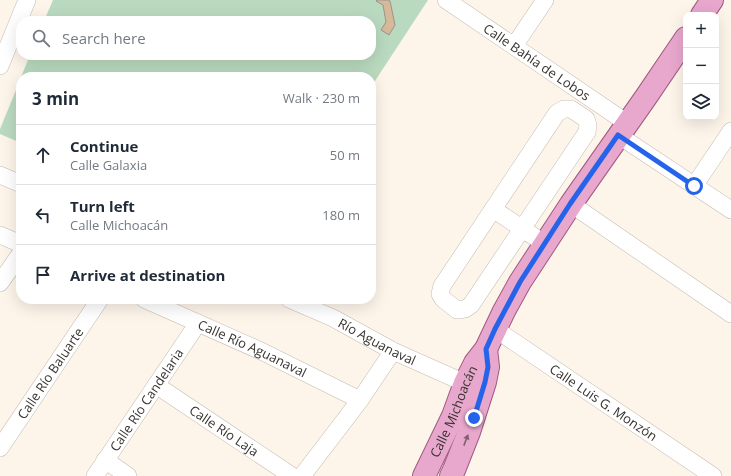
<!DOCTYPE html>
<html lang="en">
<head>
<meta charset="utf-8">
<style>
	body { margin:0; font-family:"Open Sans",sans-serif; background:#f2f2f3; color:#1f2937 }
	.controls { position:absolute; right:12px; top:12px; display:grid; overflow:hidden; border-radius:8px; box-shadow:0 4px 16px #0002 }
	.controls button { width:36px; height:36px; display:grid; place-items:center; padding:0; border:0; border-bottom:1px solid #e0e1e3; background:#fff; color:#1f2937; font:20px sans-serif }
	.stop { position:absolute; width:12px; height:12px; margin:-9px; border:3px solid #2563eb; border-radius:50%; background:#fff }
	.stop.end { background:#2563eb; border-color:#fff; box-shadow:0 1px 4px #0008 }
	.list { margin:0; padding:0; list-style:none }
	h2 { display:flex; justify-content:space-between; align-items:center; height:52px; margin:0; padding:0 16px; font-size:17px }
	h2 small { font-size:13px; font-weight:400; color:#747a83 }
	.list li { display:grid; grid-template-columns:26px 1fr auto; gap:12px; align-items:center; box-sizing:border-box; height:60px; padding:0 16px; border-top:1px solid #e0e1e3 }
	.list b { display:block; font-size:15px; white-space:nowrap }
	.list p { margin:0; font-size:13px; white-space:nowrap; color:#747a83 }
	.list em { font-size:13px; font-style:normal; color:#747a83 }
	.icon { flex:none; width:22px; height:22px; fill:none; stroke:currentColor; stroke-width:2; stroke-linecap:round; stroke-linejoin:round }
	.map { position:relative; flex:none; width:731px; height:476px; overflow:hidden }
	.search { position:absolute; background:#fff; box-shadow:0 4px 16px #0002; left:16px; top:16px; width:360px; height:44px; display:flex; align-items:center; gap:10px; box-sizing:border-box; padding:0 14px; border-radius:16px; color:#747a83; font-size:15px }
	.panel { position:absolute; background:#fff; box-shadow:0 4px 16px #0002; left:16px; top:72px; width:360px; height:232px; border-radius:16px }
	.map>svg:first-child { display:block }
	.green { fill:#badabf }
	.building { fill:#d6b999; stroke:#9c938b }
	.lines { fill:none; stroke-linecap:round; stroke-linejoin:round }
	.minor-casing { stroke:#c4bbb2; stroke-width:18 }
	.major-casing { stroke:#a05980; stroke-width:24 }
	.minor { stroke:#fff; stroke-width:17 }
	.major { stroke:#e8a7cd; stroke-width:22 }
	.oneway { fill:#7e616e }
	.route { stroke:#2563eb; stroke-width:5 }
	.labels { text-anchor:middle; stroke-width:3.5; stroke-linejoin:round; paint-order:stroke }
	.street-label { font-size:13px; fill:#37332f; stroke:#fff }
</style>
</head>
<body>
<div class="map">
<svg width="731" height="476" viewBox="0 0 731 476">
	<rect width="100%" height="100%" fill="#fdf4ea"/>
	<!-- green -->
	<g class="green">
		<path d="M53,0H428L371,87V77H21L30,55H371V21H44Z"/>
		<path d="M21,78V143L0,134V129Z"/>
	</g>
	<!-- building -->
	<path class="building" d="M377,0H388L390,1L395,25L389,35L381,30L386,22L383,5L376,1Z"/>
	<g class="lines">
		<!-- minor casing -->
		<g class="minor-casing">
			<g id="minor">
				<path id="s1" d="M446,0L627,123"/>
				<path d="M514,46L545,0"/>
				<path d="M0,66L27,0"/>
				<path d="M564,109H571L586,119L588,125L587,132L471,305L465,309L457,310L443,299L440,294L442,286L557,113Z"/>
				<path d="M618,135L731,210"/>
				<path d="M0,175L21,184"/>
				<path d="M694,186L731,131"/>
				<path d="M571,204L731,314"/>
				<path d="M493,209L545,244"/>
				<path d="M0,235L21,244"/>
				<path d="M0,283L21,253"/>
				<path id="s2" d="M144,299L261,351L360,400"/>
				<path id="s3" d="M289,299L333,318L393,351L465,383"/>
				<path id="s4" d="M495,329L713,476"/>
				<path id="s5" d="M156,385L292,476"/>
				<path id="s6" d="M0,448L100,299"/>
				<path d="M105,460L128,476"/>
				<path id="s7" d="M95,476L198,323"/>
				<path d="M302,476L360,400L393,351"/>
			</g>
		</g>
		<!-- major casing -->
		<g class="major-casing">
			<g id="major">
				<path d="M702,15L712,0"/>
				<path id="s8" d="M424,476L453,416L465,383L475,363L486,349L504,311L520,282L571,204L646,97L686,38"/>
				<path d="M451,476L454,470L469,432L485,382L488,367L486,349"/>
			</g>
		</g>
		<!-- minor -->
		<use href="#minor" class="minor"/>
		<!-- major -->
		<use href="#major" class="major"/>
	</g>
	<!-- one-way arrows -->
	<defs><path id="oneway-solid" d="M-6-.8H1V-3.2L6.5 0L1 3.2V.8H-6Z"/></defs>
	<use class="oneway" href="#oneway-solid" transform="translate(466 440) rotate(-69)"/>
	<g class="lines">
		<!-- route -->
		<path class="route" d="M474,418L485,382L488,367L486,349L495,329L520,282L570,204L618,135L694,186"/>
	</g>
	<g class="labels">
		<!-- street labels -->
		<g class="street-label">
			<text dy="5" stroke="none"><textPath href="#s1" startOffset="110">Calle Bahía de Lobos</textPath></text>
			<text dy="5" stroke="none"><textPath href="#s3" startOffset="98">Río Aguanaval</textPath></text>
			<text dy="5" stroke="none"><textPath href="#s2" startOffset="119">Calle Río Aguanaval</textPath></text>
			<text dy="5" stroke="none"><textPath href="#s6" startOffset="90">Calle Río Baluarte</textPath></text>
			<text dy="5" stroke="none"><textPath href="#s7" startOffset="92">Calle Río Candelaria</textPath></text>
			<text dy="5" stroke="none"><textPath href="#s4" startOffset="131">Calle Luis G. Monzón</textPath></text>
			<text dy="5" stroke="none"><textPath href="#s8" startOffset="71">Calle Michoacán</textPath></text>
			<text dy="5" stroke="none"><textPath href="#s5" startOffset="82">Calle Río Laja</textPath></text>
		</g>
	</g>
</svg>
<div class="controls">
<button>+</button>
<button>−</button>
<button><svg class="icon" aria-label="layers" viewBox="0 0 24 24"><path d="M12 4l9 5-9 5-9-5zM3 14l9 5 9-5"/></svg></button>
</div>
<div class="stop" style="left:694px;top:186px"></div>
<div class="stop end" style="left:474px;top:418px"></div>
<div class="search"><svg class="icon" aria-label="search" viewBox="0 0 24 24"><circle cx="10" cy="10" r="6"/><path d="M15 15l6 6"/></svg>Search here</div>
<section class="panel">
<h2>3 min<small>Walk · 230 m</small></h2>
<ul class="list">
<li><svg class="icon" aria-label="ahead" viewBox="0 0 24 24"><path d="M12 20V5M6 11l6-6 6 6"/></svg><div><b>Continue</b><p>Calle Galaxia</p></div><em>50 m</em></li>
<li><svg class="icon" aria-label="left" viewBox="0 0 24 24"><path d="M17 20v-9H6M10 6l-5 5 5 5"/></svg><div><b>Turn left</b><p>Calle Michoacán</p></div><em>180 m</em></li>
<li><svg class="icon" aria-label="arrive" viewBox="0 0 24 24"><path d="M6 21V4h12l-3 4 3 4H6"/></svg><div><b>Arrive at destination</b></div></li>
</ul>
</section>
</div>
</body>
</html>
